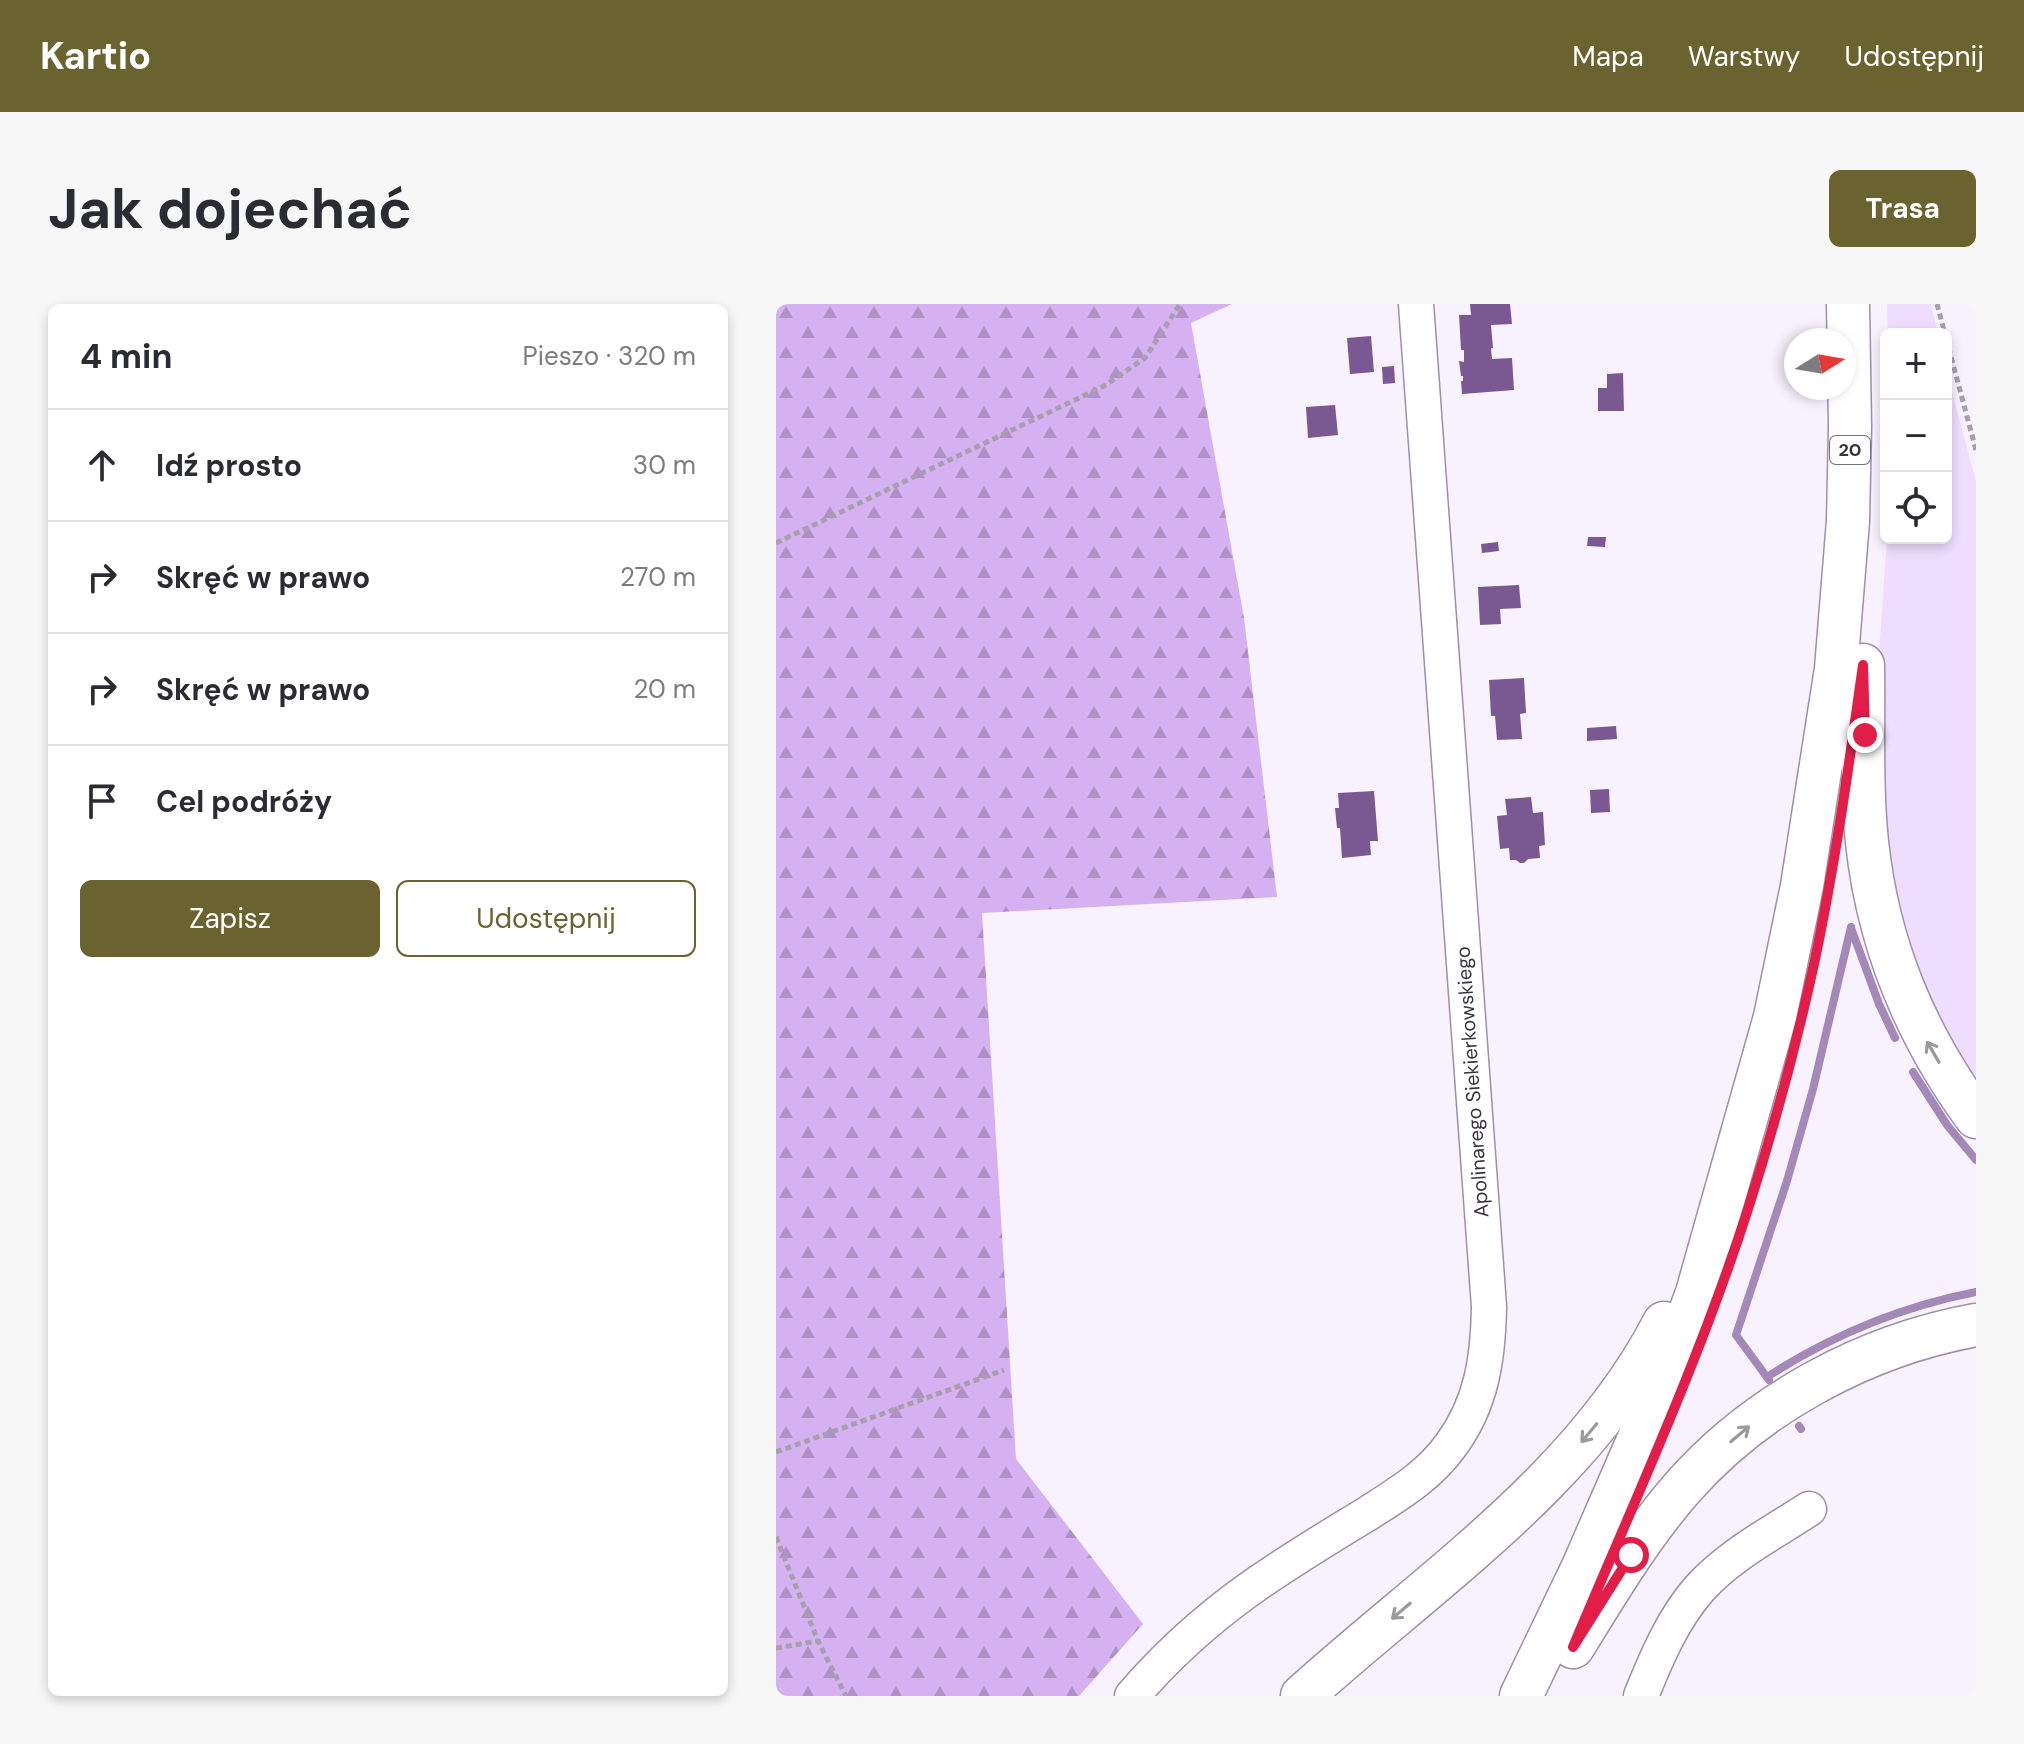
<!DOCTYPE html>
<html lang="pl">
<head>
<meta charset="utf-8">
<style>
	body { margin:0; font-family:"DM Sans",sans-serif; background:#f7f7f7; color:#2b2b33 }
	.controls { position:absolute; right:24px; top:24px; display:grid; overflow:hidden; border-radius:12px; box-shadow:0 4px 12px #0003 }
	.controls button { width:72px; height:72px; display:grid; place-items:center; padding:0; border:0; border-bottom:2px solid #e1e1e2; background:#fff; color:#2b2b33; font:40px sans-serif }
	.compass { position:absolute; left:1008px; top:24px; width:72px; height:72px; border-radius:50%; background:#fff; box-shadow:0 4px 12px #0003; rotate:79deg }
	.stop { position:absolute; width:24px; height:24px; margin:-18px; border:6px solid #e11d48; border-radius:50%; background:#fff }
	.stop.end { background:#e11d48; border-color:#fff; box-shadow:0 2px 8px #0008 }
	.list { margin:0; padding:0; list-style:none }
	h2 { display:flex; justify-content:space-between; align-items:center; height:104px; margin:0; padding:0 32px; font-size:34px }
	h2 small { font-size:26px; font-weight:400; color:#7c7c81 }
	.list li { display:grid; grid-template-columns:52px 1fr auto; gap:24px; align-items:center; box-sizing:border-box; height:112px; padding:0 32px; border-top:2px solid #e1e1e2 }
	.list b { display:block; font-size:30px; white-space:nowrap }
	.list em { font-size:26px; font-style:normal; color:#7c7c81 }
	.actions { display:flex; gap:16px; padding:24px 32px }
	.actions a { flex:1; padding:18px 0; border:2px solid #6b632f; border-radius:12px; text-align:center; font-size:28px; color:#6b632f }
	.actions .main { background:#6b632f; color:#fff }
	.icon { flex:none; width:44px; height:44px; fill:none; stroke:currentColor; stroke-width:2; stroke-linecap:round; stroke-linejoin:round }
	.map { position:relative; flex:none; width:1200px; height:1392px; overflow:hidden; border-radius:12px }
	header { display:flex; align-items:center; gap:48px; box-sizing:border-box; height:112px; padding:0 40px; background:#6b632f; color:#fff }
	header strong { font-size:38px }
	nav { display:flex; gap:44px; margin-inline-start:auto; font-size:28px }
	.intro { display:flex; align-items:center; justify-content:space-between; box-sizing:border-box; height:192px; padding:0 48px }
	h1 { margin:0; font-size:56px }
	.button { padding:20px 36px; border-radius:12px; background:#6b632f; color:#fff; font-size:28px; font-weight:700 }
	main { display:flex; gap:48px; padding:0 48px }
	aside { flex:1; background:#fff; border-radius:12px; box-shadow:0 4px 12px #0003 }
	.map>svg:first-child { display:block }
	.grass { fill:#efddfe }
	.forest { fill:url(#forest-firs) }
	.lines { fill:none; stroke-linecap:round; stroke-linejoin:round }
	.stream { stroke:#a388b8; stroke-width:8 }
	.building { fill:#7a5892 }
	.minor-casing { stroke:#9e8faa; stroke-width:37 }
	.major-casing { stroke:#9e8faa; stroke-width:45 }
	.path { stroke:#a7a0ac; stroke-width:5; stroke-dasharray:6 4; stroke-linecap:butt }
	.minor { stroke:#fff; stroke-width:34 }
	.major { stroke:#fff; stroke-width:42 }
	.oneway { stroke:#9c999e }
	.route { stroke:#e11d48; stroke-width:10 }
	.labels { text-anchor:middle; stroke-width:8; stroke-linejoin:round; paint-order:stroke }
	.shield { fill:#fff; stroke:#747078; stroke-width:2 }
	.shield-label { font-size:18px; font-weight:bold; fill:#39333e }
	.street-label { font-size:20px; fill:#39333e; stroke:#fff }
</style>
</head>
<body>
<header>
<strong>Kartio</strong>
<nav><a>Mapa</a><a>Warstwy</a><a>Udostępnij</a></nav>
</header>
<div class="intro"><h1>Jak dojechać</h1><a class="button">Trasa</a></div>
<main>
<aside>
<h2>4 min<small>Pieszo · 320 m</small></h2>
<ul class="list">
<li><svg class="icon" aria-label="ahead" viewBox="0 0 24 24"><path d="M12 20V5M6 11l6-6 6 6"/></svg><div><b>Idź prosto</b></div><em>30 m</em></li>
<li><svg class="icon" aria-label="right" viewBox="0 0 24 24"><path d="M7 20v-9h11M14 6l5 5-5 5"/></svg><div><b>Skręć w prawo</b></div><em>270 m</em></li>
<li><svg class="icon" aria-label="right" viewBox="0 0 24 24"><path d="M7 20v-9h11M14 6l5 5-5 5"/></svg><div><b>Skręć w prawo</b></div><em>20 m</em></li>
<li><svg class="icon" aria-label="arrive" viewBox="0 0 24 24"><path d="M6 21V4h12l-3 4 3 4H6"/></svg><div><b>Cel podróży</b></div></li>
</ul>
<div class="actions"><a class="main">Zapisz</a><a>Udostępnij</a></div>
</aside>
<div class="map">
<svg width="1200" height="1392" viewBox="0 0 1200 1392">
	<defs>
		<pattern id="forest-firs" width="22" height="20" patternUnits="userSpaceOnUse" patternTransform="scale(2)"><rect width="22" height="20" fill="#d6b1f1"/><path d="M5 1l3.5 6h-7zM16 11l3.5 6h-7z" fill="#af91c5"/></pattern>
	</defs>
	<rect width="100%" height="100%" fill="#f8f1fe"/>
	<!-- grass -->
	<g class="grass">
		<path d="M1111,0H1155L1162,30H1112Z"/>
		<path d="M1170,66L1200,177V799L1112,612L1100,392L1111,234H1170Z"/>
	</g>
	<!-- forest -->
	<path class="forest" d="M0,0H456L415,19L468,314L501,593L206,609L240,1155L367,1320L303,1392H0Z"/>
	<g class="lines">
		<!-- stream -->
		<g class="stream">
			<path d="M1075,624L1103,700L1119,734"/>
			<path d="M1137,768L1171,821L1200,856"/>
			<path d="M991,1073C1056,1031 1124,1003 1200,988"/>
			<path d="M993,1076L960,1031L1011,877L1037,785L1075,623"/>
			<path d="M1023,1122L1025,1125"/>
		</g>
	</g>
	<!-- building -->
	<g class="building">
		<path d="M694,0H734L736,20L715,21L717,44H715L716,55L736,54L738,86L686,90L685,77H687V72H685L683,57L688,58V46H685L683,11H695Z"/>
		<path d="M595,32L598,68L574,70L571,34Z"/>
		<path d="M618,62L619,79L607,80L606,63Z"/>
		<path d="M847,69L848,107H822V84H831V70Z"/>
		<path d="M559,101L562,131L532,134L530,103Z"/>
		<path d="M812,233H830L829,243L811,242Z"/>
		<path d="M722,238L723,247L706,249L705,240Z"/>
		<path d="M743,281L745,304L724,305L725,320L704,321L702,283Z"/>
		<path d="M748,374L750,409L744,410L746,435L721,436L719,412H715L713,376Z"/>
		<path d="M840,422L841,435L811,437V424Z"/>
		<path d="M833,485L834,508L815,509L814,486Z"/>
		<path d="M598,487L602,537H594L595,551L566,554L564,524H561L559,504H563L562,489Z"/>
		<path d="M755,493L757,509L767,508L769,541L763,542L764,554L752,555L748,559H744L740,556H734L733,544L724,545L721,512L731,511L729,495Z"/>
	</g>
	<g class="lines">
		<!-- minor casing -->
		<g class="minor-casing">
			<g id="minor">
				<path d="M356,1392C399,1342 447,1301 503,1265C532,1246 561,1228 591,1210C622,1190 653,1172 675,1141C706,1099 712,1054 713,1003L640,0"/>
				<path d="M865,1392C880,1355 897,1314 924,1284C954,1251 996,1229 1033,1205"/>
			</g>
		</g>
		<!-- major casing -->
		<g class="major-casing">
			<g id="major">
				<path d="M1087,361C1088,420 1085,480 1091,538C1102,641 1139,730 1200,813"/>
				<path d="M797,1343C831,1288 864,1232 907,1183C981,1099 1090,1041 1200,1021"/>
				<path d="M526,1392C653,1277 807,1176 888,1019"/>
				<path d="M745,1392L807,1263L837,1194L890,1072L921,989L999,713L1026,582L1060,365L1072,217L1074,122L1072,0"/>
			</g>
		</g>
		<!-- path -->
		<g class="path">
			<path d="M1161,0L1169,30"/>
			<path d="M1170,34L1200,146"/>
			<path d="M0,239L328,82L369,54L404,0"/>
			<path d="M0,1148L228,1066"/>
			<path d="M0,1233L42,1337L70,1392"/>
			<path d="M0,1344L42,1337"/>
		</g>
		<!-- minor -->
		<use href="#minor" class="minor"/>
		<!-- major -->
		<use href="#major" class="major"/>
	</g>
	<!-- one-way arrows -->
	<defs><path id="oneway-shaft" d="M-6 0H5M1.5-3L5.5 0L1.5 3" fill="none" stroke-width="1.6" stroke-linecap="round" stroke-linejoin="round" transform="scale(2)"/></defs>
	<g class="oneway">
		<use href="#oneway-shaft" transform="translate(1157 748) rotate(-120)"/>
		<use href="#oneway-shaft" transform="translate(813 1129) rotate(130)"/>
		<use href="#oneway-shaft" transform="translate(964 1130) rotate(-40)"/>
		<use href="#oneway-shaft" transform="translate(625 1307) rotate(140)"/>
	</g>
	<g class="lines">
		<!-- route -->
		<path class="route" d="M855,1251L797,1343C858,1198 924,1055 972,905C998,824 1020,742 1038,660C1059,561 1073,461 1087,361L1089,431"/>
	</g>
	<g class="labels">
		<!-- shield labels -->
		<rect class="shield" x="1054" y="132" width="40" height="28" rx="6"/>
		<g class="shield-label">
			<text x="1074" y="152">20</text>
		</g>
		<!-- street labels -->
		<g class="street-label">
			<text transform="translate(696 778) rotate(-94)" y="7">Apolinarego Siekierkowskiego</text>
		</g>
	</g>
</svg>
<div class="controls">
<button>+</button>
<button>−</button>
<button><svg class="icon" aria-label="locate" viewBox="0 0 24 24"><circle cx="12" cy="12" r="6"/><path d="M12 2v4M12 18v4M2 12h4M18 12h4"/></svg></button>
</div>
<svg class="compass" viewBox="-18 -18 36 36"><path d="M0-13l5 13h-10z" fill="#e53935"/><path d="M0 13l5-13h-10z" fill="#7c7c81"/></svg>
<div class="stop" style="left:855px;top:1251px"></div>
<div class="stop end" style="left:1089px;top:431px"></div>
</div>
</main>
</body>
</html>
